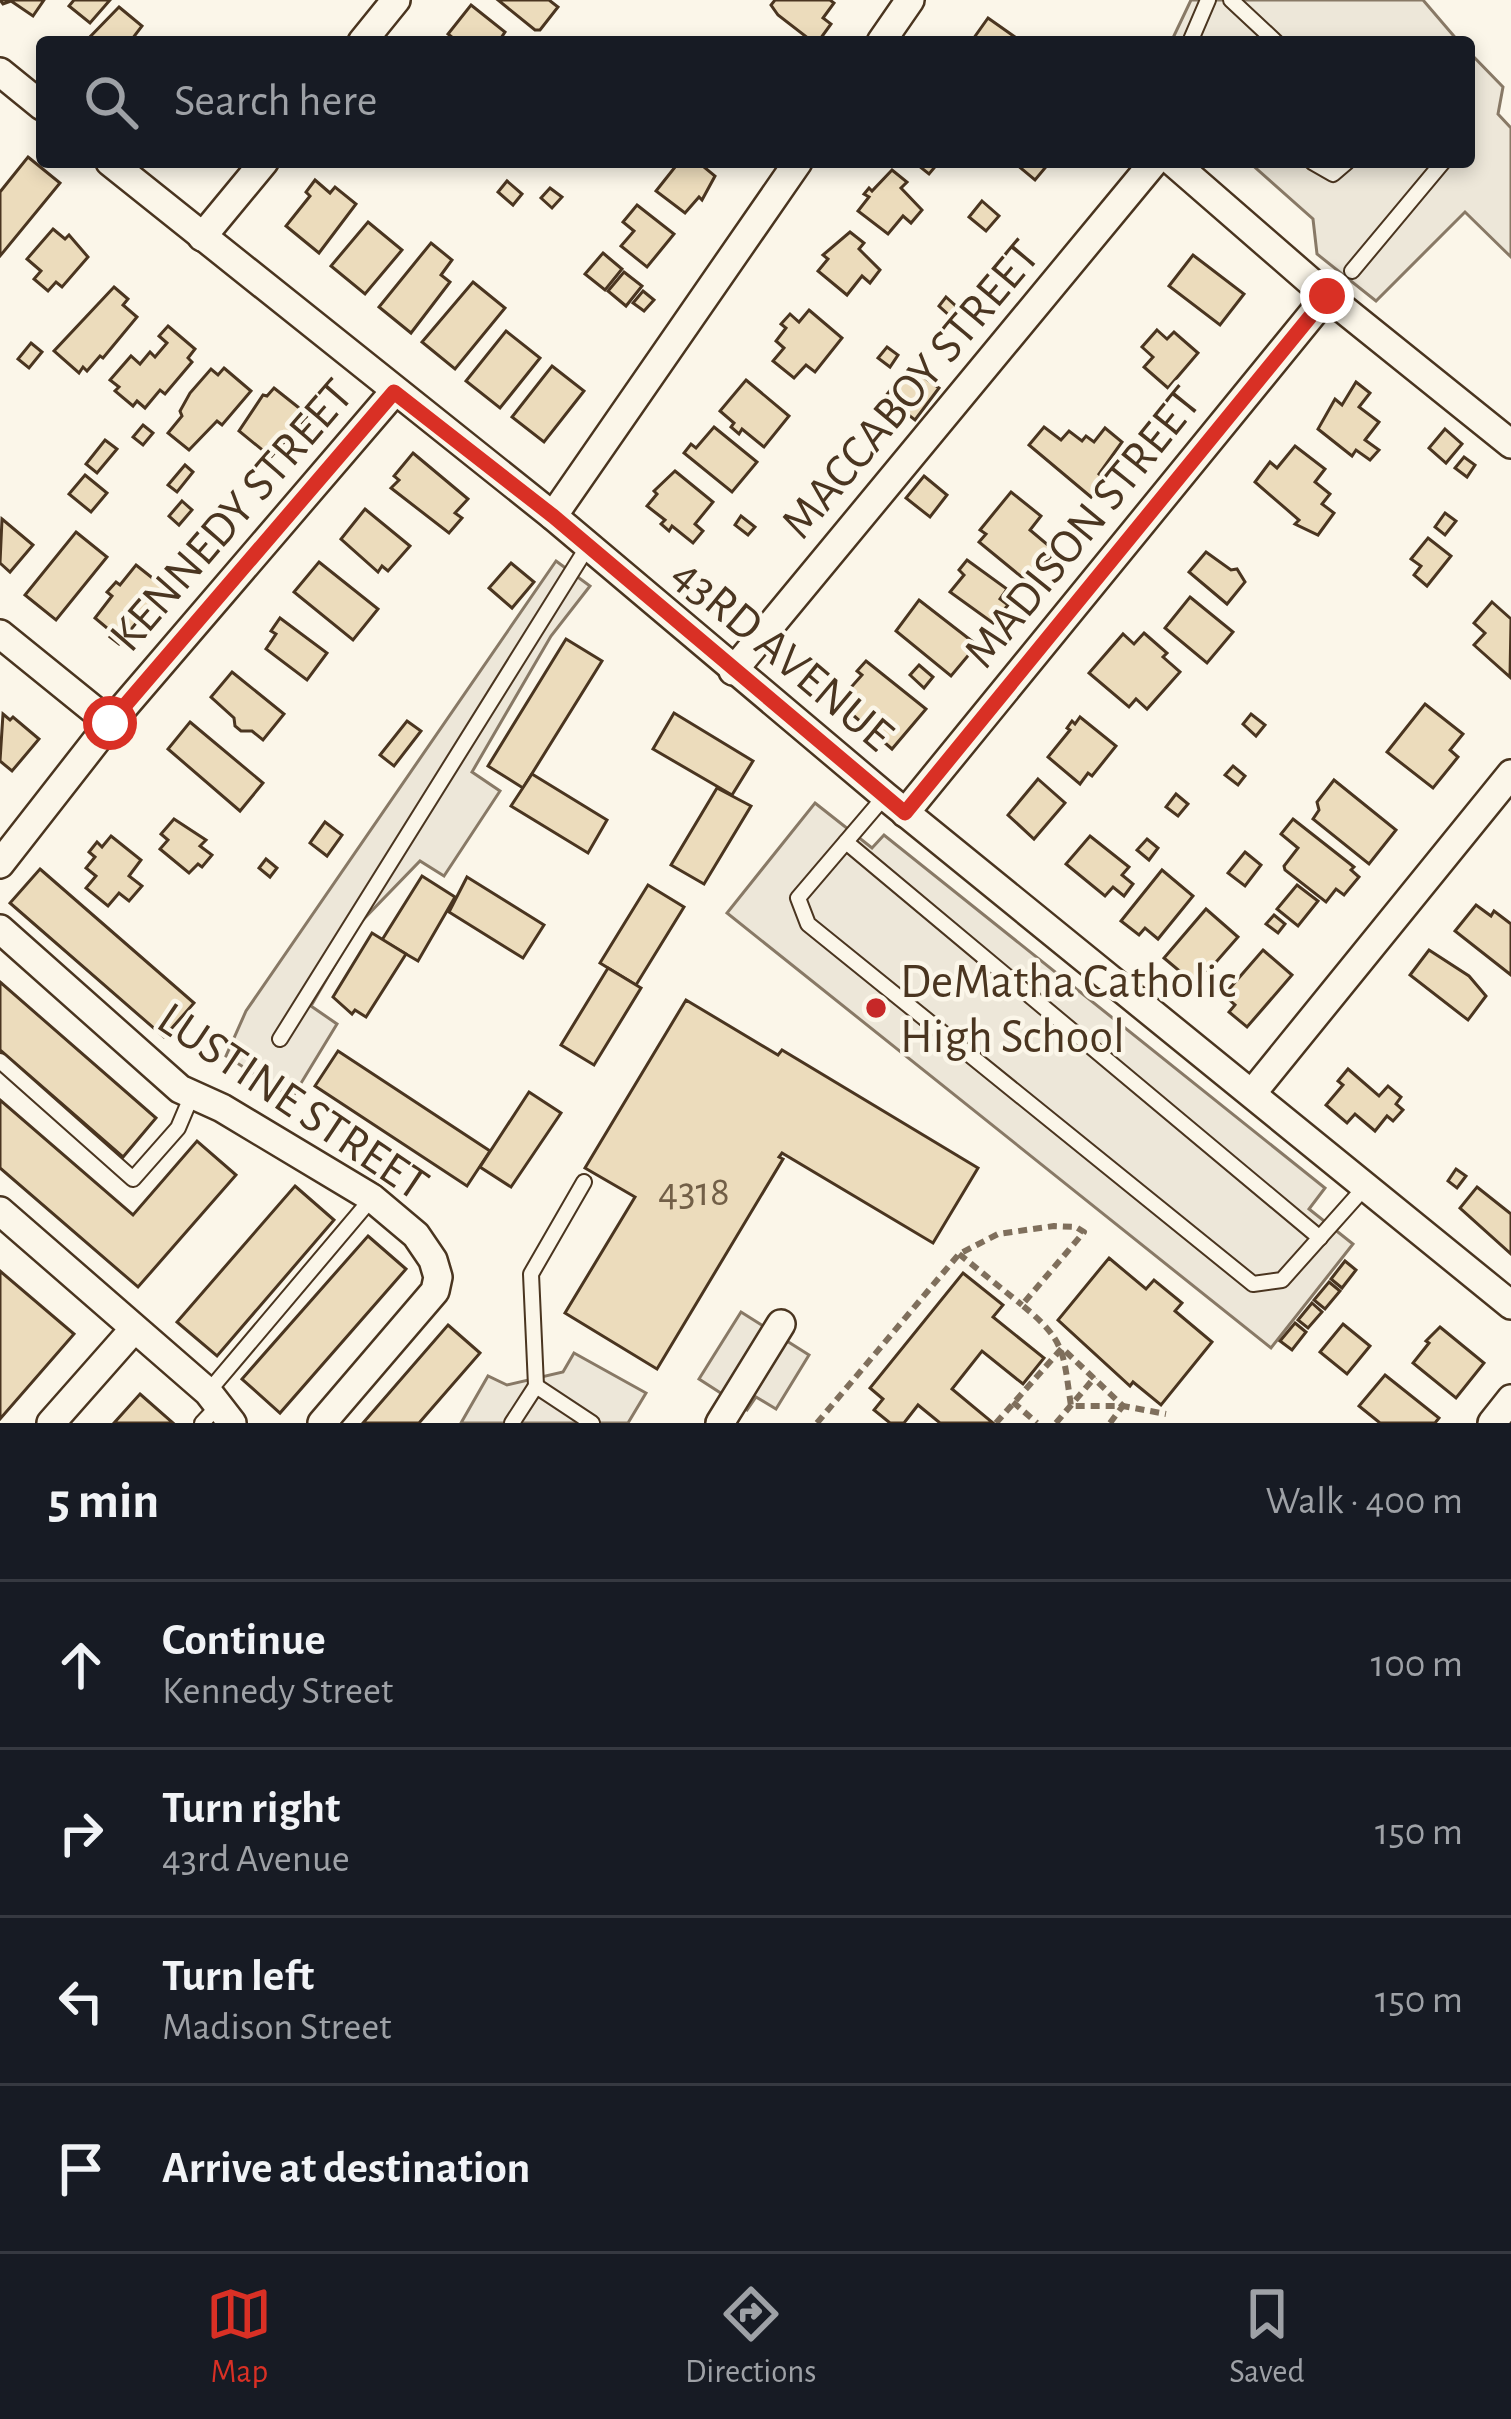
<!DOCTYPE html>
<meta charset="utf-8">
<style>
:root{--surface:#171b24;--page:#242831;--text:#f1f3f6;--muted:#9ea1a6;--line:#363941;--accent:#d93025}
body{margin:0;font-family:"Alegreya Sans",sans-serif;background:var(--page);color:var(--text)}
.stop{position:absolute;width:36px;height:36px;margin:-27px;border:9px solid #d93025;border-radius:50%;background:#fff}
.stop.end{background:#d93025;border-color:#fff;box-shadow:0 3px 12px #0008}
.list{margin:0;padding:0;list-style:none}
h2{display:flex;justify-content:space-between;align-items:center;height:156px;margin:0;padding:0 48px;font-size:51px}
h2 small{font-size:39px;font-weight:400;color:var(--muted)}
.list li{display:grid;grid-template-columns:78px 1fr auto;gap:36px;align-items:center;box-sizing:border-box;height:168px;padding:0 48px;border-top:3px solid var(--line)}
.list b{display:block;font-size:45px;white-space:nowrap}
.list p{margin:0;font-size:39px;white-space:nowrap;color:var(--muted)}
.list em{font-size:39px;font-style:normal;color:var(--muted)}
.icon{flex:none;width:66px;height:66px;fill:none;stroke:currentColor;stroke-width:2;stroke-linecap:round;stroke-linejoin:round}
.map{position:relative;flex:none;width:1511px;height:1423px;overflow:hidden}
.search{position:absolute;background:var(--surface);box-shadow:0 6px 18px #0003;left:36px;right:36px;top:36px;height:132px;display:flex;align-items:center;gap:30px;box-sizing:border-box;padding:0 42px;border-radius:12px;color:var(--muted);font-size:45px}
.sheet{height:828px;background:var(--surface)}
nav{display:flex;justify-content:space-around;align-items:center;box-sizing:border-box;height:168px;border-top:3px solid var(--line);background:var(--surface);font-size:33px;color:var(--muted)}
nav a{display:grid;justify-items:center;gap:6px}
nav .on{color:var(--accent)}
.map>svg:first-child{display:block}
</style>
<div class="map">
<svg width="1511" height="1423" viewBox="0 0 1511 1423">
<rect width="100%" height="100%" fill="#fbf6e9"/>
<g fill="#ede7d9" stroke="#887966" stroke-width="3">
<polygon points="1191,0 1423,0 1459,42 1171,42"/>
<polygon points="1469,52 1503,87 1498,114 1511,128 1511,257 1465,212 1376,301 1317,254 1313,219 1249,162 1469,162"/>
<polygon points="556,561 590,586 551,636 472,772 500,791 444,876 420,861 358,925 311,1006 337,1024 292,1098 226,1056 246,1011"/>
<polygon points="815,803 872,848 884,835 1325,1188 1309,1209 1353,1244 1271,1348 727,913"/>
<polygon points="741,1312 809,1355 776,1409 756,1397 747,1410 699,1379"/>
<polygon points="574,1353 646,1393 628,1423 461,1423 488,1376 507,1385 563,1372"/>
</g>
<g fill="#ecdcbc" stroke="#4a3520" stroke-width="3">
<polygon points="0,0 44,0 33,16 11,1 3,4"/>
<polygon points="74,0 110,0 90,23 69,6"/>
<polygon points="498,0 549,0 558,7 540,30 535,30"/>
<polygon points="775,0 830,0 834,3 823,18 831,24 818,42 809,39 778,15 771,5"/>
<polygon points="471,5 505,32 501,38 506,42 458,42 448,34"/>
<polygon points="119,7 142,26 132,39 135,42 85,42"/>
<polygon points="988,18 1022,42 971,42"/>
<polygon points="28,157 60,183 0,256 0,192"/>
<polygon points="679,162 698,162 715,176 702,200 699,197 685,213 656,191"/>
<polygon points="914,162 939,162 929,174"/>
<polygon points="1020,162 1038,162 1045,168 1035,180 1017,165"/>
<polygon points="892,170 907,182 901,188 922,210 911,223 903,216 888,234 858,211 869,197 864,194 869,188 872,191"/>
<polygon points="315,180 330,193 335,187 356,204 319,253 286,226 310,196 306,192"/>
<polygon points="507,181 522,194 513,205 498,192"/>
<polygon points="550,188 562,197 552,208 541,198"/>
<polygon points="982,201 999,216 986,231 969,217"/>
<polygon points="637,205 674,234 647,267 621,246 634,231 623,222"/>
<polygon points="368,222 402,250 365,294 331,266"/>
<polygon points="53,229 65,239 69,235 88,257 62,287 56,282 48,291 34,279 41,271 27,259"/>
<polygon points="850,232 864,243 859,249 880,270 870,283 862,276 847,295 818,271 828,259 823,255"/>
<polygon points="431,243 452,260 441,275 450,282 411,333 379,307"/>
<polygon points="603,253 622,269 605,290 585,274"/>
<polygon points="1193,255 1244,294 1220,325 1169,286"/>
<polygon points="624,272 642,286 626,306 608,291"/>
<polygon points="473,282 505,308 455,369 422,342"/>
<polygon points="114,287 128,299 123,305 137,317 103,358 100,356 87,371 83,367 79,373 54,351"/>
<polygon points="643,291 654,300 644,311 633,303"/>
<polygon points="946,297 957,307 950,316 939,306"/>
<polygon points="809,310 842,338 815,372 806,365 794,378 773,361 784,348 776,341 786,328 781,324 790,314 799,322"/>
<polygon points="168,326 195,349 188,358 192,362 165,394 160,390 145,408 137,401 133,406 115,391 119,387 110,380 131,356 140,364 150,352 155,357 167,343 159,336"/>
<polygon points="1157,330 1167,339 1174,332 1198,353 1168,388 1144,367 1153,357 1142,347"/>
<polygon points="506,331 540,358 500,408 466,381"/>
<polygon points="31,343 42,352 29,368 18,359"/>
<polygon points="887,347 898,355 890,367 878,358"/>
<polygon points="552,366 584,391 544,442 512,417"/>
<polygon points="909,366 939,388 915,420 885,397"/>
<polygon points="224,368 251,391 222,425 217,421 189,450 168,433 182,416 180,411 190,393 211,369 218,375"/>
<polygon points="746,380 789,416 764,447 742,429 739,434 731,427 734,423 720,411"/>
<polygon points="1356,382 1370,393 1359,407 1379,422 1365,440 1379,450 1370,460 1356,450 1352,456 1318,429 1335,399 1342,405"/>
<polygon points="274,388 308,415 271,457 239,431 263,395 267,396"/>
<polygon points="143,425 153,433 143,445 133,437"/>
<polygon points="714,427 757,462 732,492 684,453 691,444 696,448"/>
<polygon points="1044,427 1061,440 1069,431 1082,441 1086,436 1094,442 1105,428 1122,442 1099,474 1105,479 1091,497 1029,445"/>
<polygon points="1445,429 1462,444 1446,463 1429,448"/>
<polygon points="105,440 117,449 97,473 86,464"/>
<polygon points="1295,446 1325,469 1315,482 1330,494 1322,504 1334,513 1318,535 1295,524 1299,520 1255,482 1270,462 1277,468"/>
<polygon points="413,453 468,499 455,513 462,518 449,533 391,488 399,480 394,476"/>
<polygon points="1464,457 1475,465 1467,477 1455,468"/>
<polygon points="185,465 193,472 177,492 168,485"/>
<polygon points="675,471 713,502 695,524 703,531 693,543 672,526 669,531 661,524 665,520 647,506 657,494 654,491"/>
<polygon points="85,475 107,493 91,512 69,494"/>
<polygon points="924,476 947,495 930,517 906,498"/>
<polygon points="1011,492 1041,516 1030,530 1055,551 1029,583 979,542 986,534 980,530"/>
<polygon points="182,501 192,510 179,525 169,516"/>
<polygon points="365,509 410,546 388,571 382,566 378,572 341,539"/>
<polygon points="1445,513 1456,521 1445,535 1435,527"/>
<polygon points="741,516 755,527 748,535 735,525"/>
<polygon points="2,519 33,545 10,572 0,563"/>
<polygon points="76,532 107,557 56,620 25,595"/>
<polygon points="1428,538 1451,556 1427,586 1414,575 1421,566 1411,559"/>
<polygon points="1206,552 1231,570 1237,569 1245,582 1227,604 1189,572"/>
<polygon points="967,560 1007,589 1000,599 1008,605 993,623 950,592 964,575 959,570"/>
<polygon points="319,562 378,609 353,640 294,592"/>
<polygon points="511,563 534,582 512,608 489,588"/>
<polygon points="136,565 165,588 119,644 110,637 113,633 95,618 112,596 107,592 116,582 120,585"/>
<polygon points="1190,597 1233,632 1207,663 1165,628"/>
<polygon points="919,600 977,645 951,676 896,631"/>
<polygon points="1492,602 1511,619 1510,677 1474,645 1485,633 1474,623"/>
<polygon points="280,618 327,653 307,680 266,649 276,634 271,631"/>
<polygon points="1144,633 1167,653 1163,657 1180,672 1147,709 1136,699 1129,707 1089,673 1123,634 1134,644"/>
<polygon points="566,639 602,661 523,788 488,766"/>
<polygon points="866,661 926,709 892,749 838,702 862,675 857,671"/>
<polygon points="919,665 933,677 924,688 910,675"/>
<polygon points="232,672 284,714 263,740 252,731 241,731 235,726 234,718 211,697"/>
<polygon points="1425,704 1463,734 1450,750 1458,757 1433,788 1387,752"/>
<polygon points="674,713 753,761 732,795 653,749"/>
<polygon points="3,714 10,720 13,717 39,739 12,771 0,761"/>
<polygon points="1251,714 1265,725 1256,736 1243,724"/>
<polygon points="1080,717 1116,746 1092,776 1088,773 1080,784 1048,757 1070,730 1067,728 1072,721 1075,724"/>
<polygon points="407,721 421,731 394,766 380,755"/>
<polygon points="190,722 263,783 240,811 168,749"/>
<polygon points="1233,766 1245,776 1238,785 1225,775"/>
<polygon points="532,774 607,820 588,853 511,806"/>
<polygon points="1038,779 1065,803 1034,839 1008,815"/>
<polygon points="1334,780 1396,830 1369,864 1313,819 1319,810 1317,802"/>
<polygon points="717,788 751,806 704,884 671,865"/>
<polygon points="1176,794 1188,804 1178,816 1166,807"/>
<polygon points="174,819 206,840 200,846 212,855 202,867 198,864 189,873 160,849 168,840 161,834"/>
<polygon points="1293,819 1354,867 1351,870 1359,877 1344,895 1336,889 1326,902 1285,870 1284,866 1298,848 1281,834"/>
<polygon points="325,822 342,835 327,856 310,843"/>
<polygon points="111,836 141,860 129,876 142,886 129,901 119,893 108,906 86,888 96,876 86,868 95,857 89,852 97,842 102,847"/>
<polygon points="1090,836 1129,867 1122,875 1133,884 1124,896 1113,887 1105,896 1066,864"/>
<polygon points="1147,839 1158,848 1149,860 1137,850"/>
<polygon points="1245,852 1261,865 1245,886 1228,873"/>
<polygon points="266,859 277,868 270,877 259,868"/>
<polygon points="40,869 194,1003 164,1037 10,903"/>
<polygon points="1162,870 1193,896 1158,939 1145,928 1139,935 1121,921"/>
<polygon points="422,876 455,897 418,961 382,940"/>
<polygon points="467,877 544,925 523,958 449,912"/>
<polygon points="648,885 684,907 636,985 600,963"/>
<polygon points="1297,885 1318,901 1298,926 1277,909"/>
<polygon points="1476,905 1491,916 1494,911 1511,924 1511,975 1455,931"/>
<polygon points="1206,909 1238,937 1196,985 1164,958"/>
<polygon points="1274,915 1285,924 1278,933 1266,924"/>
<polygon points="372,933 406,954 366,1017 355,1010 352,1014 333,997"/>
<polygon points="1263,950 1292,975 1247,1027 1229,1012 1235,1005 1224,995"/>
<polygon points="1429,950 1469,976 1486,996 1468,1020 1410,975"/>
<polygon points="608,968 641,988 594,1065 561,1045"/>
<polygon points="0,982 156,1118 123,1157 0,1050"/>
<polygon points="686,1000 778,1055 782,1050 978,1168 933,1243 782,1153 779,1157 783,1159 657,1369 565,1313 635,1197 585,1168"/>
<polygon points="338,1051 490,1151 467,1186 315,1086"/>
<polygon points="1348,1069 1379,1096 1388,1086 1401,1097 1396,1104 1403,1110 1393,1121 1387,1116 1375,1131 1355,1114 1347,1123 1326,1105 1343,1085 1338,1081"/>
<polygon points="529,1092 561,1113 511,1187 480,1167"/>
<polygon points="0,1100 133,1215 197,1141 236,1175 138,1287 0,1168"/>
<polygon points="1456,1169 1466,1176 1457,1188 1448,1181"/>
<polygon points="295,1186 334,1220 217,1356 177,1322"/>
<polygon points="1477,1187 1511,1214 1511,1254 1460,1208"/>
<polygon points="368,1236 406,1269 280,1413 242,1379"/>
<polygon points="1109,1258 1146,1289 1154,1280 1182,1303 1175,1311 1212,1342 1161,1405 1133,1382 1130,1386 1058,1320"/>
<polygon points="1345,1261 1356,1270 1342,1288 1331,1279"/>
<polygon points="0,1271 74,1334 0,1419"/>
<polygon points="963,1273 1003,1305 993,1317 1044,1358 1023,1384 982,1351 952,1389 993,1423 940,1423 918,1405 904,1423 890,1423 874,1410 883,1399 870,1388"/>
<polygon points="1329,1282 1340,1291 1325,1309 1314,1300"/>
<polygon points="1312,1303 1322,1312 1308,1328 1298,1320"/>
<polygon points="1295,1323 1306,1332 1292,1350 1280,1341"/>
<polygon points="1343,1324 1370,1346 1347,1374 1320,1352"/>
<polygon points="448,1325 480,1353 419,1423 363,1423"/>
<polygon points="1440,1327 1484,1363 1456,1398 1413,1363 1429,1343 1426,1341"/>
<polygon points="1385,1375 1439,1418 1435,1423 1380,1423 1359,1406"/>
<polygon points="140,1394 173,1423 114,1423"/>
</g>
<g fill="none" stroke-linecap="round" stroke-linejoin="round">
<defs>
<g id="service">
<polyline points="1231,0 1276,42"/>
<polyline points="1190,42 1208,0"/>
<polyline points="1312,162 1333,174 1347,162"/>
<polyline points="1352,271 1443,162"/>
<polyline points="885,796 798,898 808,924 1253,1284 1282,1280 1365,1187"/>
<polyline points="846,842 1320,1238"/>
<polyline points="280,1039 588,546"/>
<polyline points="0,1061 133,1179 178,1128 192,1095"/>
<polyline points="536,1386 531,1274 584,1182"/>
<polyline points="208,1392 372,1198"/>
<polyline points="202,1423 219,1405"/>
<polyline points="512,1423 536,1386 592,1423"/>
</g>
<g id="minor">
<polyline points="362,42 396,0"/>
<polyline points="881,42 910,0"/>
<polyline points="0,72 42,106"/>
<polyline points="110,162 553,516 885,796 1511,1305"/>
<polyline points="1173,162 1327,296 1511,444"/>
<polyline points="202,237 264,162"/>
<polyline points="553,516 798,162"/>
<polyline points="0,634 110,723"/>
<polyline points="733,671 1154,162"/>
<polyline points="905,813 1327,296"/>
<polyline points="0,864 110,723 394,392"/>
<polyline points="0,929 180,1089 222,1108 372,1198 416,1235 433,1260 438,1277 435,1291 322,1423"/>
<polyline points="1253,1092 1511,774"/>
<polyline points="0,1211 208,1392 232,1423"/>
<polyline points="51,1423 134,1329"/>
<polyline points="720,1423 781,1324"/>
<polyline points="1492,1423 1511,1399"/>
</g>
</defs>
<use href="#service" stroke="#4a3520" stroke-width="18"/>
<use href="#minor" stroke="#4a3520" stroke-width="32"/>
<g stroke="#7f6f5c" stroke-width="6" stroke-dasharray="9 6" stroke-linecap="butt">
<polyline points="959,1254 1022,1305"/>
<polyline points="1013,1402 1037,1423"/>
<path d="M817 1423 959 1254 998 1234 1054 1226 1076 1227 1084 1232 1022 1305C1066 1341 1063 1352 1071 1406H1123L1166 1414"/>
<polyline points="996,1423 1062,1348 1123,1406"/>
<polyline points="1056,1423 1095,1377"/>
<polyline points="1110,1423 1122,1407"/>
</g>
<use href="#service" stroke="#fbf6e9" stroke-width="14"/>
<use href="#minor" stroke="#fbf6e9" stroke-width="27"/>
</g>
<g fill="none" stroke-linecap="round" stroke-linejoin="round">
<polyline stroke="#d93025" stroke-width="15" points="110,723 394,392 553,516 905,813 1327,296"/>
</g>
<circle fill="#c62828" stroke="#fbf6e9" stroke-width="4.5" cx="876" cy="1008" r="12"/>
<g text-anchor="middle" stroke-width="9" stroke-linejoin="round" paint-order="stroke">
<g font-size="42" fill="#725f47">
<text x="694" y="1205">4318</text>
</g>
<g font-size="48" fill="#4a3520" stroke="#fbf6e9">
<text transform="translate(909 388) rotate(-50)" y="17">MACCABOY STREET</text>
<text transform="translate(230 514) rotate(-49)" y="17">KENNEDY STREET</text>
<text transform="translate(1081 526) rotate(-51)" y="17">MADISON STREET</text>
<text transform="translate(784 653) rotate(40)" y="17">43RD AVENUE</text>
<text transform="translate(294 1100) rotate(34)" y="17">LUSTINE STREET</text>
</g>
<g font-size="48" fill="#4a3520" stroke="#fbf6e9" text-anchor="start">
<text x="900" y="997">DeMatha Catholic<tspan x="900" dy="55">High School</tspan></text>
</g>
</g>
</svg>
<div class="stop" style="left:110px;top:723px"></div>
<div class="stop end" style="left:1327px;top:296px"></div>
<div class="search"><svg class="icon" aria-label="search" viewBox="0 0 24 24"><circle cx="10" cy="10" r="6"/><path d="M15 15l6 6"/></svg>Search here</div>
</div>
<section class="sheet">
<h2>5 min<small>Walk · 400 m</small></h2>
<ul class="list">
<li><svg class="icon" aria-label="ahead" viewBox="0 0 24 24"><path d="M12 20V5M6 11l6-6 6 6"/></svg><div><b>Continue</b><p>Kennedy Street</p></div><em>100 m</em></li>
<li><svg class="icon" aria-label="right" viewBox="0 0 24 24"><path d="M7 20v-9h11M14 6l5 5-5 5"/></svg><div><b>Turn right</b><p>43rd Avenue</p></div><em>150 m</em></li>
<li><svg class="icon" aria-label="left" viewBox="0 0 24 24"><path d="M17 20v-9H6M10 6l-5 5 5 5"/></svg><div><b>Turn left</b><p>Madison Street</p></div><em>150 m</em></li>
<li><svg class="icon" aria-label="arrive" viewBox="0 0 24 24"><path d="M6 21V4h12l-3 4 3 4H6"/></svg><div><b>Arrive at destination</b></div></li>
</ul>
</section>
<nav>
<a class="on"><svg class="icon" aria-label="map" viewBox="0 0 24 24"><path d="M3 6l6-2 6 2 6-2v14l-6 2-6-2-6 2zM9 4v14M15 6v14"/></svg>Map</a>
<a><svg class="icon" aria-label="directions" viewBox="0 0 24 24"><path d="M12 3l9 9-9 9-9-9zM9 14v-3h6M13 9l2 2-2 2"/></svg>Directions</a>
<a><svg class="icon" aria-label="saved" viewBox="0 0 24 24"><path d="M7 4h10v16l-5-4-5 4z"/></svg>Saved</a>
</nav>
